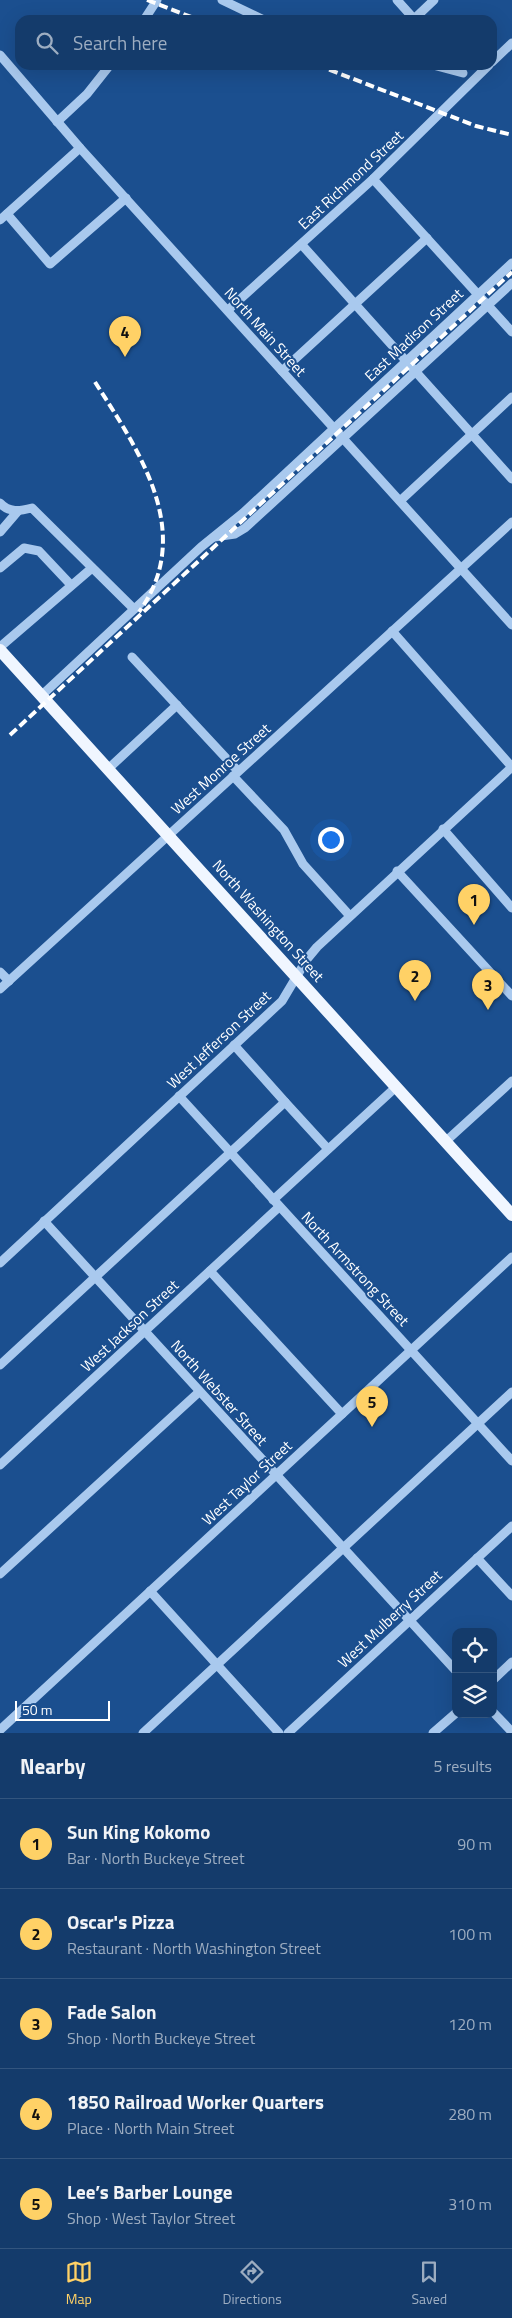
<!DOCTYPE html>
<meta charset="utf-8">
<style>
:root{--surface:#143b6b;--page:#214673;--text:#f1f3f6;--muted:#9dadc1;--line:#33557e;--accent:#ffd166}
body{margin:0;font-family:"Titillium Web",sans-serif;background:var(--page);color:var(--text)}
.controls{position:absolute;right:15px;bottom:15px;display:grid;overflow:hidden;border-radius:10px;box-shadow:0 5px 20px #0002}
.controls button{width:45px;height:45px;display:grid;place-items:center;padding:0;border:0;border-bottom:1px solid var(--line);background:var(--surface);color:var(--text);font:25px sans-serif}
.scale{position:absolute;left:15px;bottom:12px;width:95px;box-sizing:border-box;padding-left:5px;border:2px solid #fff;border-top:0;font-size:14px;line-height:18px;white-space:nowrap;color:#fff;-webkit-text-stroke:4px #1b4f8f;paint-order:stroke}
.you{position:absolute;left:330px;top:839px;width:18px;height:18px;margin:-12px;border:4px solid #fff;border-radius:50%;background:#1a73e8;box-shadow:0 0 0 8px #1a73e833}
.badge{display:grid;place-items:center;width:32px;height:32px;border-radius:50%;background:var(--accent);color:#111;font-size:16px;font-weight:700}
.pin{position:absolute;translate:-50% -41px;filter:drop-shadow(0 1px 2px #0008)}
.pin::after{content:'';position:absolute;top:26px;width:18px;height:15px;background:inherit;clip-path:polygon(0 0,100% 0,50% 100%)}
.list{margin:0;padding:0;list-style:none}
h2{display:flex;justify-content:space-between;align-items:center;height:65px;margin:0;padding:0 20px;font-size:21px}
h2 small{font-size:16px;font-weight:400;color:var(--muted)}
.list li{display:grid;grid-template-columns:32px 1fr auto;gap:15px;align-items:center;box-sizing:border-box;height:90px;padding:0 20px;border-top:1px solid var(--line)}
.list b{display:block;font-size:19px;white-space:nowrap}
.list p{margin:0;font-size:16px;white-space:nowrap;color:var(--muted)}
.list em{font-size:16px;font-style:normal;color:var(--muted)}
.icon{flex:none;width:28px;height:28px;fill:none;stroke:currentColor;stroke-width:2;stroke-linecap:round;stroke-linejoin:round}
.map{position:relative;flex:none;width:512px;height:1733px;overflow:hidden}
.search{position:absolute;background:var(--surface);box-shadow:0 5px 20px #0002;left:15px;right:15px;top:15px;height:55px;display:flex;align-items:center;gap:12px;box-sizing:border-box;padding:0 18px;border-radius:15px;color:var(--muted);font-size:19px}
.sheet{height:515px;background:var(--surface)}
nav{display:flex;justify-content:space-around;align-items:center;box-sizing:border-box;height:70px;border-top:1px solid var(--line);background:var(--surface);font-size:14px;color:var(--muted)}
nav a{display:grid;justify-items:center;gap:2px}
nav .on{color:var(--accent)}
.map>svg:first-child{display:block}
</style>
<div class="map">
<svg width="512" height="1733" viewBox="0 0 512 1733">
<rect width="100%" height="100%" fill="#1b4f8f"/>
<g fill="none" stroke-linecap="round" stroke-linejoin="round">
<g stroke="#a9c9ee" stroke-width="9">
<polyline points="222,0 264,20"/>
<polyline points="397,0 415,20"/>
<polyline points="414,19 434,0"/>
<polyline points="144,20 157,0"/>
<polyline points="0,55 80,148 512,625"/>
<polyline points="492,62 512,43"/>
<polyline points="433,65 463,73"/>
<polyline points="57,122 87,94 110,65"/>
<polyline points="373,179 512,332"/>
<polyline points="7,214 50,264 126,198"/>
<polyline points="0,220 80,148"/>
<polyline points="302,245 512,479"/>
<polyline points="228,310 373,179 489,65"/>
<polyline points="282,371 427,238"/>
<polyline points="400,501 512,397"/>
<path d="M0 503C9 513 20 511 32 508L134 609"/>
<polyline points="0,532 18,511"/>
<polyline points="214,537 235,534 245,528 512,283"/>
<polyline points="0,568 24,548 39,551 71,585"/>
<polyline points="0,647 92,568"/>
<polyline points="132,657 238,771"/>
<polyline points="42,695 201,547 243,513 512,263"/>
<polyline points="108,769 177,705"/>
<polyline points="233,776 284,830 303,864 350,916"/>
<polyline points="443,829 512,908"/>
<polyline points="397,871 512,996"/>
<polyline points="0,972 9,981"/>
<polyline points="0,989 512,522"/>
<polyline points="234,1045 285,1102"/>
<polyline points="179,1096 512,1461"/>
<polyline points="445,1142 512,1081"/>
<polyline points="273,1200 396,1087"/>
<polyline points="44,1221 456,1671"/>
<polyline points="0,1263 282,1001 307,959 317,947 512,767 392,631"/>
<polyline points="210,1271 342,1414"/>
<polyline points="0,1365 285,1102 328,1149"/>
<polyline points="0,1465 279,1207"/>
<polyline points="477,1558 512,1596"/>
<polyline points="0,1574 199,1392"/>
<polyline points="150,1591 279,1733"/>
<polyline points="493,1680 512,1662"/>
<polyline points="493,1712 512,1732"/>
<polyline points="0,1730 512,1257"/>
<polyline points="143,1733 512,1392"/>
<polyline points="288,1733 512,1526"/>
<polyline points="433,1733 456,1713"/>
</g>
<polyline stroke="#f0f6ff" stroke-width="12" points="0,650 512,1215"/>
<g stroke="#fff" stroke-width="4" stroke-dasharray="9 4" stroke-linecap="butt">
<polyline points="147,0 199,20"/>
<polyline points="317,65 476,126 512,135"/>
<path d="M95 382C139 451 196 533 139 612"/>
<polyline points="10,735 512,272"/>
</g>
</g>
<g text-anchor="middle" stroke-width="4" stroke-linejoin="round" paint-order="stroke">
<g font-size="15" fill="#fff" stroke="#1b4f8f">
<text transform="translate(351 180) rotate(-43)" y="5">East Richmond Street</text>
<text transform="translate(265 332) rotate(48)" y="5">North Main Street</text>
<text transform="translate(414 335) rotate(-43)" y="5">East Madison Street</text>
<text transform="translate(221 769) rotate(-42)" y="5">West Monroe Street</text>
<text transform="translate(268 921) rotate(48)" y="5">North Washington Street</text>
<text transform="translate(219 1040) rotate(-43)" y="5">West Jefferson Street</text>
<text transform="translate(355 1269) rotate(47)" y="5">North Armstrong Street</text>
<text transform="translate(130 1326) rotate(-43)" y="5">West Jackson Street</text>
<text transform="translate(219 1393) rotate(48)" y="5">North Webster Street</text>
<text transform="translate(247 1483) rotate(-43)" y="5">West Taylor Street</text>
<text transform="translate(390 1619) rotate(-43)" y="5">West Mulberry Street</text>
</g>
</g>
</svg>
<div class="controls">
<button><svg class="icon" aria-label="locate" viewBox="0 0 24 24"><circle cx="12" cy="12" r="6"/><path d="M12 2v4M12 18v4M2 12h4M18 12h4"/></svg></button>
<button><svg class="icon" aria-label="layers" viewBox="0 0 24 24"><path d="M12 4l9 5-9 5-9-5zM3 14l9 5 9-5"/></svg></button>
</div>
<div class="scale">50 m</div>
<div class="you"></div>
<div class="pin badge" style="left:474px;top:925px">1</div>
<div class="pin badge" style="left:415px;top:1001px">2</div>
<div class="pin badge" style="left:488px;top:1010px">3</div>
<div class="pin badge" style="left:125px;top:357px">4</div>
<div class="pin badge" style="left:372px;top:1427px">5</div>
<div class="search"><svg class="icon" aria-label="search" viewBox="0 0 24 24"><circle cx="10" cy="10" r="6"/><path d="M15 15l6 6"/></svg>Search here</div>
</div>
<section class="sheet">
<h2>Nearby<small>5 results</small></h2>
<ul class="list">
<li><span class="badge">1</span><div><b>Sun King Kokomo</b><p>Bar · North Buckeye Street</p></div><em>90 m</em></li>
<li><span class="badge">2</span><div><b>Oscar's Pizza</b><p>Restaurant · North Washington Street</p></div><em>100 m</em></li>
<li><span class="badge">3</span><div><b>Fade Salon</b><p>Shop · North Buckeye Street</p></div><em>120 m</em></li>
<li><span class="badge">4</span><div><b>1850 Railroad Worker Quarters</b><p>Place · North Main Street</p></div><em>280 m</em></li>
<li><span class="badge">5</span><div><b>Lee’s Barber Lounge</b><p>Shop · West Taylor Street</p></div><em>310 m</em></li>
</ul>
</section>
<nav>
<a class="on"><svg class="icon" aria-label="map" viewBox="0 0 24 24"><path d="M3 6l6-2 6 2 6-2v14l-6 2-6-2-6 2zM9 4v14M15 6v14"/></svg>Map</a>
<a><svg class="icon" aria-label="directions" viewBox="0 0 24 24"><path d="M12 3l9 9-9 9-9-9zM9 14v-3h6M13 9l2 2-2 2"/></svg>Directions</a>
<a><svg class="icon" aria-label="saved" viewBox="0 0 24 24"><path d="M7 4h10v16l-5-4-5 4z"/></svg>Saved</a>
</nav>
